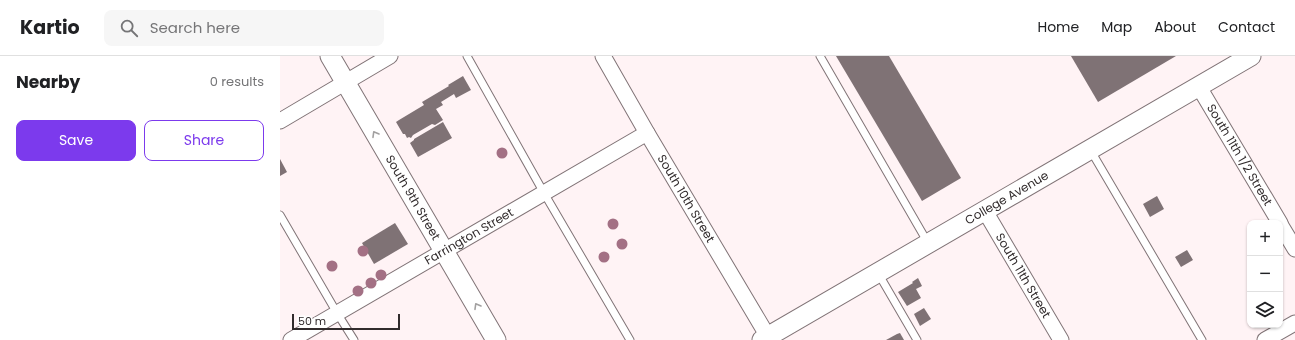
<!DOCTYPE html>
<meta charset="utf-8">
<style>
:root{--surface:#fff;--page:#f6f6f6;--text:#202124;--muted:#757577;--line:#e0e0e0;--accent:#7c3aed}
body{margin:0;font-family:Poppins,sans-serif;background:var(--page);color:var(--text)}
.controls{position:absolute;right:12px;bottom:12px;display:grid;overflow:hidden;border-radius:8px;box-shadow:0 1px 3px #0004}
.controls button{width:36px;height:36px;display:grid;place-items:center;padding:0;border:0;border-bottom:1px solid var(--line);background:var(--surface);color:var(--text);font:20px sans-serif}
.scale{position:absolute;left:12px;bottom:10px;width:108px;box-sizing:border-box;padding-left:4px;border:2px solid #312b2c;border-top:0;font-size:11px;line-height:14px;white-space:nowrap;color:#312b2c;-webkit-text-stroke:3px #fff;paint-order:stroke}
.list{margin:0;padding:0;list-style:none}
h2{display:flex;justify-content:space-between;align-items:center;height:52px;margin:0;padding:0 16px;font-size:17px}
h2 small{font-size:13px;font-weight:400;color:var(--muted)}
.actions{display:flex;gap:8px;padding:12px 16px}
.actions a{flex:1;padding:9px 0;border:1px solid var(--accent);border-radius:8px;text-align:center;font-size:14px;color:var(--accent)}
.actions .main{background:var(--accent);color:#fff}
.icon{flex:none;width:22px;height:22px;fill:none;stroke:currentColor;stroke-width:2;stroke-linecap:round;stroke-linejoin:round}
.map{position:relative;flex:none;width:1015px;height:284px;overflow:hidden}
header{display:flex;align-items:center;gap:24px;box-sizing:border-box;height:56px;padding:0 20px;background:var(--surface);border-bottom:1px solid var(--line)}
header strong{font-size:19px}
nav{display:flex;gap:22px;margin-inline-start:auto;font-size:14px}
.search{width:280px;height:36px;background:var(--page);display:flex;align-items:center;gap:10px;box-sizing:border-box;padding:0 14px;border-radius:8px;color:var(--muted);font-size:15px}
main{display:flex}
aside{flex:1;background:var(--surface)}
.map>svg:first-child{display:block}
</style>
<header>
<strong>Kartio</strong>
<div class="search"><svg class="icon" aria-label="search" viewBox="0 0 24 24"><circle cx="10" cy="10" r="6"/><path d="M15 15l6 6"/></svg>Search here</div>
<nav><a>Home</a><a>Map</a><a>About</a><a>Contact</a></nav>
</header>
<main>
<aside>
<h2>Nearby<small>0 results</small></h2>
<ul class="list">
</ul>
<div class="actions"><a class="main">Save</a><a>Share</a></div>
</aside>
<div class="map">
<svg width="1015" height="284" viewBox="0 0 1015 284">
<rect width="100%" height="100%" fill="#fff3f5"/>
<g fill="#7f7275">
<polygon points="556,0 609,0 681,122 642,145"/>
<polygon points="791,0 896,0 818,46"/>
<polygon points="183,20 191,34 176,42 174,38 161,46 163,49 156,53 163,64 155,69 152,68 133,79 131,82 129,81 127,82 125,78 123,78 116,66 119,64 144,49 142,46 169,30 168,29"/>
<polygon points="163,66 172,82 138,101 130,87 134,84 134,83"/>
<polygon points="0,103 7,116 0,120"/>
<polygon points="877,140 884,153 870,161 863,148"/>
<polygon points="115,167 128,188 94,208 82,187"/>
<polygon points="907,194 913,204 901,211 895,201"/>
<polygon points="638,222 642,230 636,233 641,242 627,250 618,236 633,227 632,226"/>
<polygon points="644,252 651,263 640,270 634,258"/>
<polygon points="620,277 624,284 606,284 617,278"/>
</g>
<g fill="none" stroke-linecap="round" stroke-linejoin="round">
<defs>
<g id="service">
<polyline points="187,0 264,137 350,284"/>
<polyline points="540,0 648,187"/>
<polyline points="811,95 922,284"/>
<polyline points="0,159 57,257 74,284"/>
<polyline points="598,217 637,284"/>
</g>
<g id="minor">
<path id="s1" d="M323 0 367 77 490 284"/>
<path id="s2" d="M919 31 1000 167"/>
<polyline points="0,65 110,0"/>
<path id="s3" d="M705 155 781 284"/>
<polyline points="1000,168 1015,193"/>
<path id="s4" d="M11 284 367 77"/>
<polyline points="985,284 1015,267"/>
</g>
<g id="tertiary">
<path id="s5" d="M50 0 216 284"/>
<path id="s6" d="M482 284 971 0"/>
</g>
</defs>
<use href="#service" stroke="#817477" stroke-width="9"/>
<use href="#minor" stroke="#817477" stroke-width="17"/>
<use href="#tertiary" stroke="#817477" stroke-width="21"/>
<use href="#service" stroke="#fff" stroke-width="7"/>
<use href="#minor" stroke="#fff" stroke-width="15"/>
<use href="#tertiary" stroke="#fff" stroke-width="19"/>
</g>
<g fill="#a37084">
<circle cx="222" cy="97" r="5.5"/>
<circle cx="333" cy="168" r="5.5"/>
<circle cx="342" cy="188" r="5.5"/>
<circle cx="83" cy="195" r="5.5"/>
<circle cx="324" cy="201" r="5.5"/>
<circle cx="52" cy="210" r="5.5"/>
<circle cx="101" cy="219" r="5.5"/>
<circle cx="91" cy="227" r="5.5"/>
<circle cx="78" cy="235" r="5.5"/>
</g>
<defs><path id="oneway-chevron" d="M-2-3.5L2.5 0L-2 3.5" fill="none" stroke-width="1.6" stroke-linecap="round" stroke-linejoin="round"/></defs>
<g stroke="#a2a0a0">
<use href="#oneway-chevron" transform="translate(95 78) rotate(-120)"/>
<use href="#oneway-chevron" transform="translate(197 250) rotate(-120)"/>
</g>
<g text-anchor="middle" stroke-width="3.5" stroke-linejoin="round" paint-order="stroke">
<g font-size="12" fill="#312b2c" stroke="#fff">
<text dy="4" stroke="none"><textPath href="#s2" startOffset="79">South 11th 1/2 Street</textPath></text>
<text dy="4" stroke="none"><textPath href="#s5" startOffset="164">South 9th Street</textPath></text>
<text dy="4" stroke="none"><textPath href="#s1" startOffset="165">South 10th Street</textPath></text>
<text dy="4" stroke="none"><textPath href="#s6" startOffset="283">College Avenue</textPath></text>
<text dy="4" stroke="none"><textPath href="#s4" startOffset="206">Farrington Street</textPath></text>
<text dy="4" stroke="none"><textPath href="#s3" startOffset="75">South 11th Street</textPath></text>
</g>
</g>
</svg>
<div class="controls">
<button>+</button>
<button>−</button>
<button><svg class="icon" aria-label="layers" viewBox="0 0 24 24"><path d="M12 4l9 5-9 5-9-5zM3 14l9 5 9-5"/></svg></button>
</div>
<div class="scale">50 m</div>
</div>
</main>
